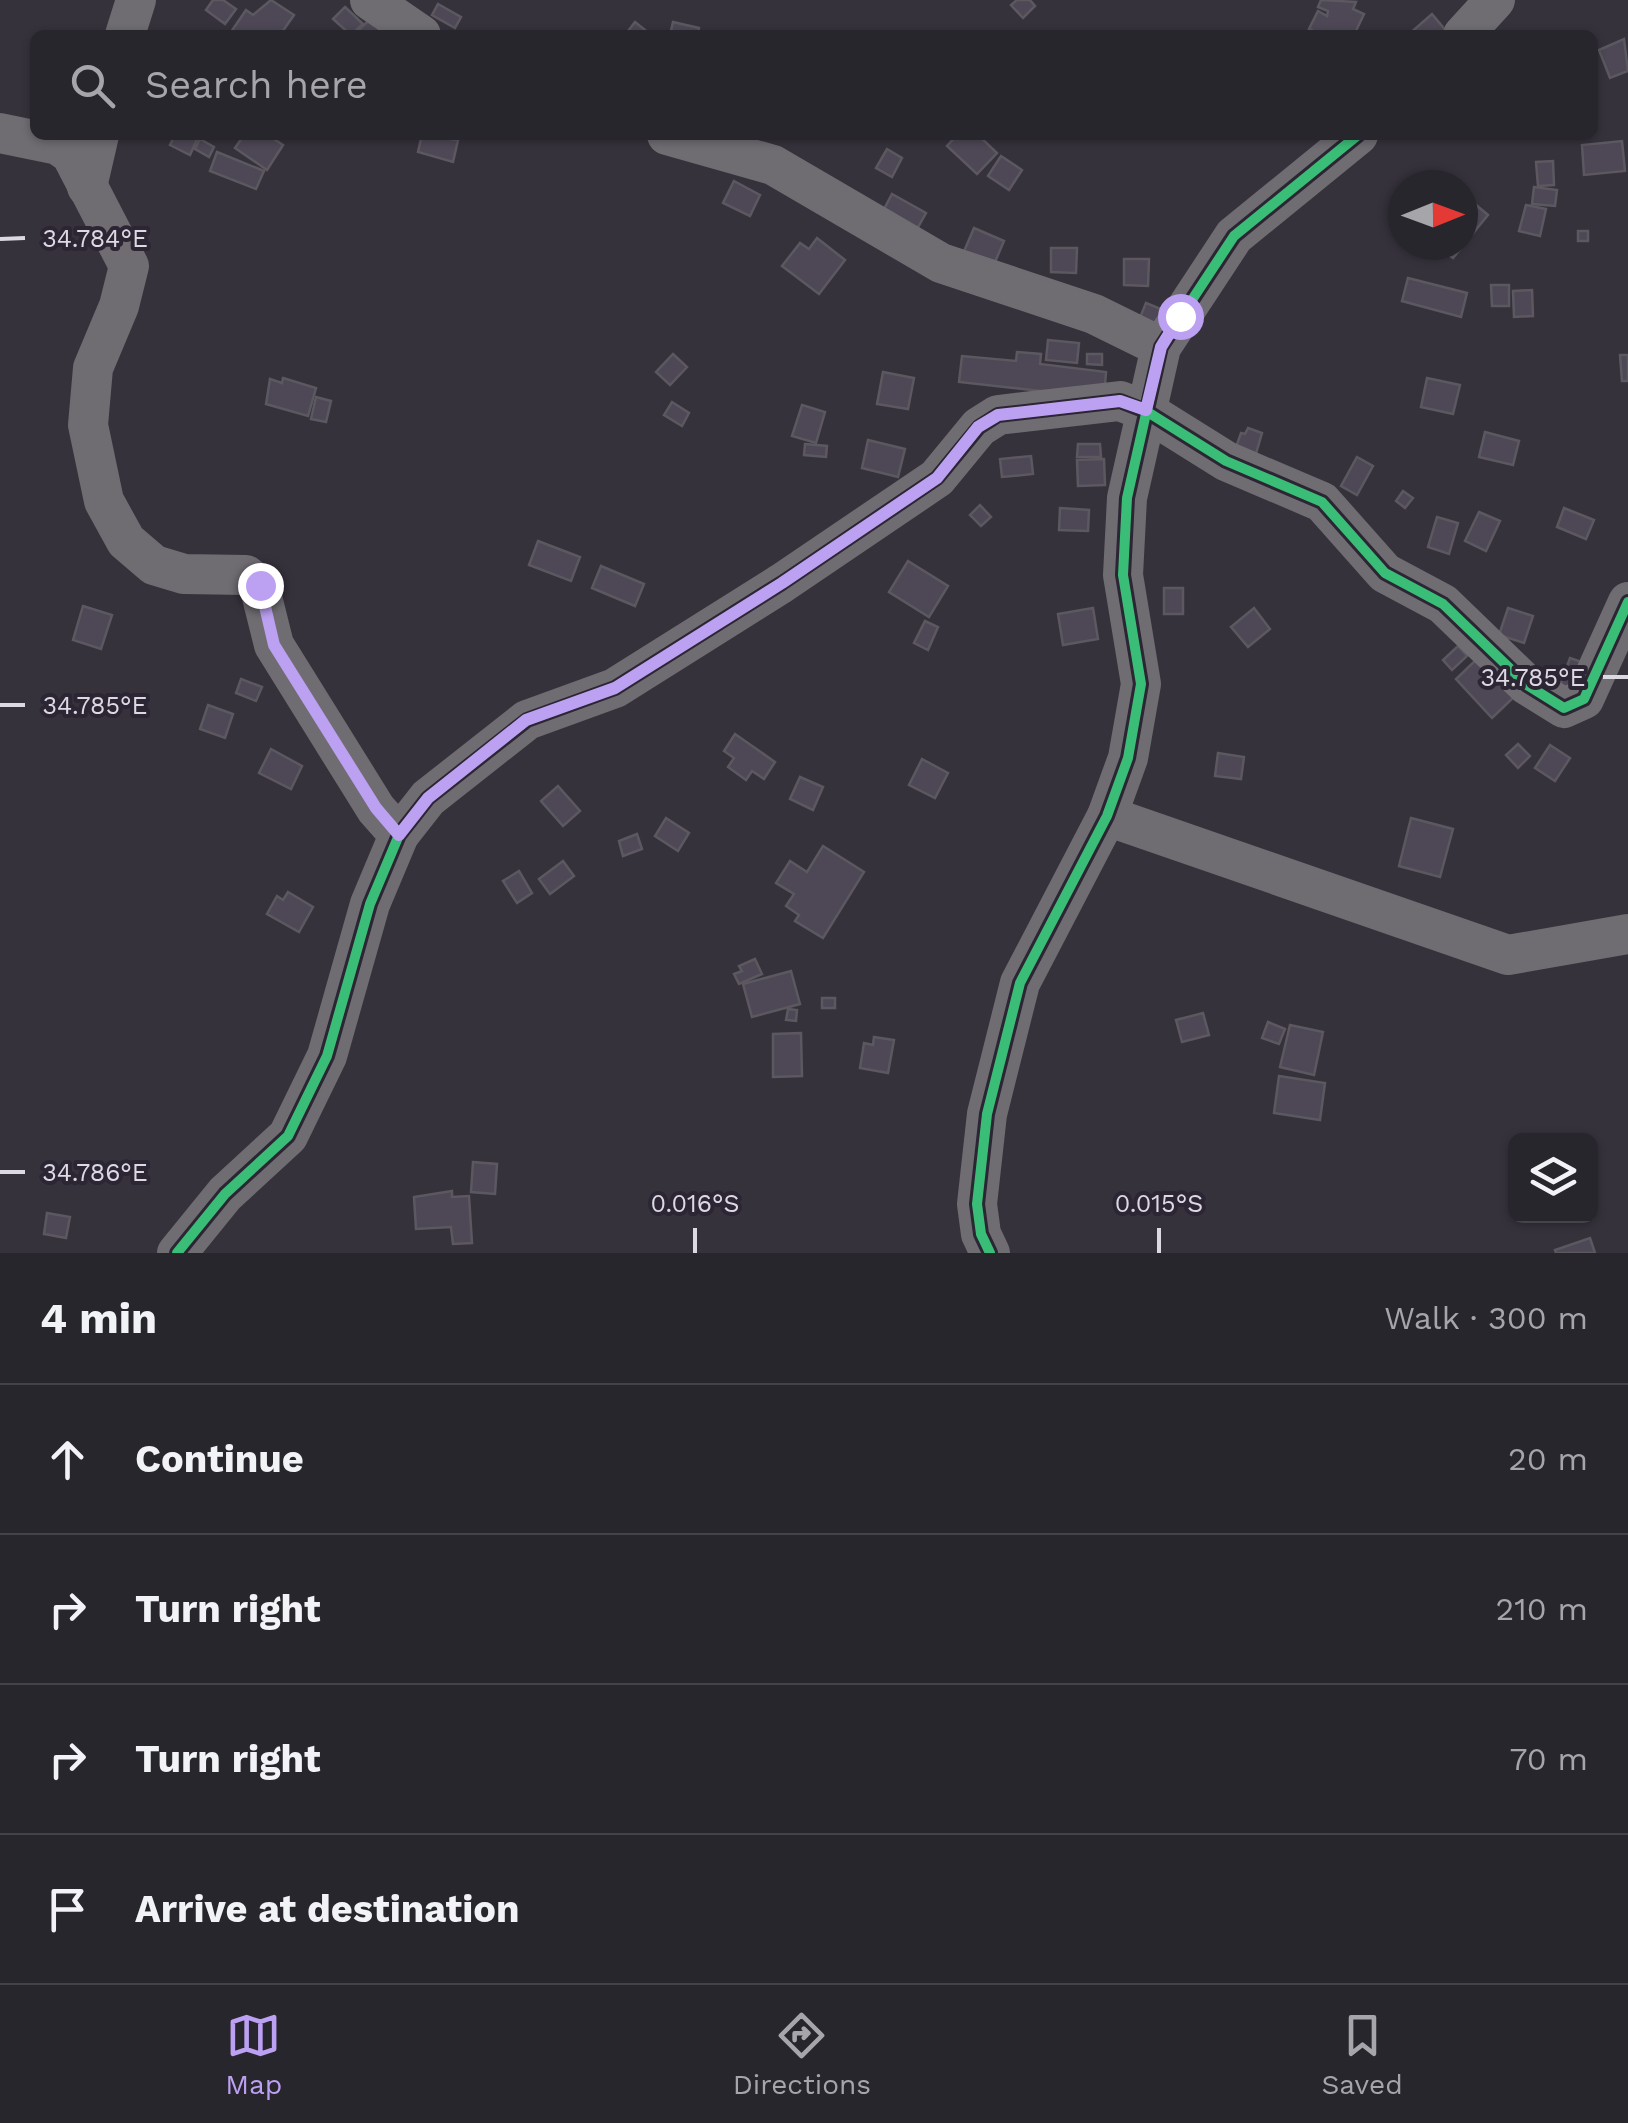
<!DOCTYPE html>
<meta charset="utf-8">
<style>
:root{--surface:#28262d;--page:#302e35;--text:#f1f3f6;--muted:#a5a5aa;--line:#444349;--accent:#bca0f2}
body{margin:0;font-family:"Work Sans",sans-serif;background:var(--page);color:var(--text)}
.controls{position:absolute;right:30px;bottom:30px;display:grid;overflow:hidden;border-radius:15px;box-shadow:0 2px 8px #0004}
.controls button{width:90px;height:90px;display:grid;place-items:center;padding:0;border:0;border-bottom:2px solid var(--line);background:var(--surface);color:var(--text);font:50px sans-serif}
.compass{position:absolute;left:1388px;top:170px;width:90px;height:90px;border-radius:50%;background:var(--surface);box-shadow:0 2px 8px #0004;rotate:89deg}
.stop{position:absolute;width:30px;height:30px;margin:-22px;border:8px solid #bca0f2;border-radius:50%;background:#fff}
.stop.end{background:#bca0f2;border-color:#fff;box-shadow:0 2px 10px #0008}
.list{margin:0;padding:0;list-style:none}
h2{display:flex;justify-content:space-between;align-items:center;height:130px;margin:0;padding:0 40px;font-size:42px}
h2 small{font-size:32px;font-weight:400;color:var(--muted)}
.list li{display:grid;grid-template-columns:65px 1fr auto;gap:30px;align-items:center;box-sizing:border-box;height:150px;padding:0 40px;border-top:2px solid var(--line)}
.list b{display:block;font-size:38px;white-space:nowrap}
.list em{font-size:32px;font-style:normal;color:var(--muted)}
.icon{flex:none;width:55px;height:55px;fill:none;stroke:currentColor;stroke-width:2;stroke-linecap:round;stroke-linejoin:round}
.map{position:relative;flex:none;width:1628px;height:1253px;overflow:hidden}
.search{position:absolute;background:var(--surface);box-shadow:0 2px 8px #0004;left:30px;right:30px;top:30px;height:110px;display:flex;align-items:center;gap:25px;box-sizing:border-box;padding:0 35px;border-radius:15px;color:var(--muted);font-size:38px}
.sheet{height:730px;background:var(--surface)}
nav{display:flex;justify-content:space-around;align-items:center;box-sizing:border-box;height:140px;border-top:2px solid var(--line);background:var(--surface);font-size:28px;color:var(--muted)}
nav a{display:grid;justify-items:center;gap:5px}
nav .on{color:var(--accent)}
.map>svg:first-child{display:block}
</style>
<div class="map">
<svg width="1628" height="1253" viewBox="0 0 1628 1253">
<rect width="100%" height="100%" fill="#36323c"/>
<g fill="#4e4756" stroke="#5b5860" stroke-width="2.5">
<polygon points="213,0 223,0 236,9 225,24 206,10"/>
<polygon points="271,0 294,15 280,35 231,32 246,10 253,15"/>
<polygon points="1017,0 1030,0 1035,6 1023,18 1011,5"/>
<polygon points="1321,0 1356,2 1353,9 1364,14 1354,35 1322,35 1309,29 1318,11 1327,16 1328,11 1318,7"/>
<polygon points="438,4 461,17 455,28 432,15"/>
<polygon points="345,7 363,24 351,35 333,19"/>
<polygon points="1432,14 1447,32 1444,35 1408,35"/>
<polygon points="372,17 390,35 363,35 358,31"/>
<polygon points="635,22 649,33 647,35 625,35"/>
<polygon points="673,22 699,28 697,35 670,35"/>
<polygon points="1624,39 1628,71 1610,78 1599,50"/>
<polygon points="175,135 199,135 190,155 170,145"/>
<polygon points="244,135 268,135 283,145 267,170 235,148"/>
<polygon points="422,135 458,140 453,162 418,152"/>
<polygon points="957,135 965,139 978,135 997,153 977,174 947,146"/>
<polygon points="200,139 214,147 209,157 195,149"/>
<polygon points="1622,141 1625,171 1584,175 1582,145"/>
<polygon points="887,149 902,158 892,177 876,168"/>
<polygon points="217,152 264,171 256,189 210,171"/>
<polygon points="1001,156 1022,170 1009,190 988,176"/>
<polygon points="1553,161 1554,185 1538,186 1536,162"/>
<polygon points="734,181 760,195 750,216 723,203"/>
<polygon points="1534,187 1557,190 1555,206 1532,204"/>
<polygon points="892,194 926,213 917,229 883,211"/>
<polygon points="1463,194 1488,215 1453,258 1436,245 1463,245"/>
<polygon points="1526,205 1546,209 1540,236 1519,231"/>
<polygon points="974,228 1004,241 992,269 962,256"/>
<rect x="1578" y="231" width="10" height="10"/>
<polygon points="817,238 845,260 819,294 782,266 800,243 809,249"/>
<polygon points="1051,248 1077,248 1076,273 1051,272"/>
<polygon points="1124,259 1149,259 1148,286 1124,285"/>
<polygon points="1408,278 1467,293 1461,317 1402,301"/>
<polygon points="1491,285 1509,285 1509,306 1492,306"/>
<polygon points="1532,290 1533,316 1514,317 1513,291"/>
<polygon points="1146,303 1163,310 1156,327 1139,320"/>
<polygon points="1048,340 1079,343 1077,363 1046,360"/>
<polygon points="1017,352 1041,354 1040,364 1106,372 1104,398 959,382 962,356 1016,361"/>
<polygon points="673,354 687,367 670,385 656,372"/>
<polygon points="1087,354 1102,354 1102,365 1087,364"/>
<polygon points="1620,355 1628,355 1628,381 1622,381"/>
<polygon points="883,372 914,378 908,409 877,404"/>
<polygon points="283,378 316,388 308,416 266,404 270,379 282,383"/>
<polygon points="1427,378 1460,385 1453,414 1421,407"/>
<polygon points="316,397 331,401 326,422 311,419"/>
<polygon points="672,402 689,413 682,426 664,415"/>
<polygon points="802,405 825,412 816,443 792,436"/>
<polygon points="1248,428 1262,433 1255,457 1235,450 1241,433 1245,434"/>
<polygon points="1485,432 1519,441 1513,465 1479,457"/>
<polygon points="868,440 905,449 898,477 862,468"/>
<polygon points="805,444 827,446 826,457 804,455"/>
<polygon points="1078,444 1100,444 1101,457 1077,457"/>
<polygon points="1031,456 1033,474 1002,477 1000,459"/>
<polygon points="1357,457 1373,466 1357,495 1341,486"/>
<polygon points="1104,459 1105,485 1078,486 1077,460"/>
<polygon points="1403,491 1413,498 1405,508 1396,501"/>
<polygon points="980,505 991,517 981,526 970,515"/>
<polygon points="1060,508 1089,510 1088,531 1059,530"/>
<polygon points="1564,508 1594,520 1586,539 1557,527"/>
<polygon points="1479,512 1500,521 1486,551 1465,541"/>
<polygon points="1437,517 1458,523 1449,554 1428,547"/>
<polygon points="538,541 580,557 571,581 529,565"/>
<polygon points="908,561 948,586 929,617 889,592"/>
<polygon points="601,566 644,584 635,606 592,588"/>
<rect x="1164" y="588" width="19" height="26"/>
<polygon points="83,606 112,615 101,649 73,640"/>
<polygon points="1093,608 1098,639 1063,645 1058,614"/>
<polygon points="1254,608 1270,629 1248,647 1231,627"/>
<polygon points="1508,608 1533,616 1524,643 1499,635"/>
<polygon points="925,621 938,627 928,650 914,643"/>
<polygon points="1458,646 1467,656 1452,670 1443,660"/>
<polygon points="1478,658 1514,697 1492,718 1456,679"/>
<polygon points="1570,658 1593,666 1583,693 1560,685"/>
<polygon points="241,679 262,687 256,701 236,693"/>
<polygon points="208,705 233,714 225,738 200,729"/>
<polygon points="735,734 775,762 764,779 752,771 746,780 728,767 734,758 724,751"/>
<polygon points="1518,744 1530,756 1518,768 1506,755"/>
<polygon points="1550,745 1570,758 1555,781 1535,768"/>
<polygon points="271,749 302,766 291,789 259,773"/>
<polygon points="1218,753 1244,757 1241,779 1215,776"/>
<polygon points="922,759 948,773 935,798 909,785"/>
<polygon points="800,777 823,787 813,810 790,799"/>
<polygon points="558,786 580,811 563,826 541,801"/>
<polygon points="666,818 689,833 678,851 655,836"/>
<polygon points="1411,818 1453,829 1440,877 1399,866"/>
<polygon points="637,834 642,849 623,856 619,841"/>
<polygon points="823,846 864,872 823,938 795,921 799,915 786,906 794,894 776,883 790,861 807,872"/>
<polygon points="563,861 574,876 550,894 539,879"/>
<polygon points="519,871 532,893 517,903 503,881"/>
<polygon points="288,892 313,907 299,932 267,914 277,896 283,900"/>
<polygon points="755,959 762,974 739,984 734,974 742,971 739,966"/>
<polygon points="791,971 800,1004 752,1017 743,984"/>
<rect x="822" y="998" width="13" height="10"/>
<polygon points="788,1009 797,1010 796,1021 786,1020"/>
<polygon points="1203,1013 1209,1035 1182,1042 1176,1020"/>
<polygon points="1268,1022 1285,1029 1279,1044 1262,1038"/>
<polygon points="1290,1025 1323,1032 1314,1075 1280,1067"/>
<polygon points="801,1033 802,1076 773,1077 773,1034"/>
<polygon points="874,1037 894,1040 888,1073 860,1068 864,1043 873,1045"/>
<polygon points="1279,1076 1325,1083 1320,1120 1274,1113"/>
<polygon points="473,1162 497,1164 495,1194 471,1192"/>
<polygon points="452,1191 452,1197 469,1196 472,1243 453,1244 451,1227 416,1229 414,1197"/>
<polygon points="47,1213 70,1217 66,1238 44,1234"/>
<polygon points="1590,1238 1595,1253 1556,1253 1555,1250"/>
</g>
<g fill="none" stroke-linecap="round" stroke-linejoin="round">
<g stroke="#6f6d72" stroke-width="40">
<polyline points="370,0 421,35"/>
<polyline points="125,35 136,0"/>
<polyline points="1463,35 1495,0"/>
<polyline points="0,133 58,145 71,154 129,266 119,306 93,368 88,425 104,501 126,541 154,565 184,574 246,575 259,585 274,645 376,809 399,835"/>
<polyline points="667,135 773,165 941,263 1094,314 1161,347"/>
<polyline points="87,187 99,135"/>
<polyline points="1107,816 1508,955 1628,934"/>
<polyline points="177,1253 225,1194 288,1136 327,1056 370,904 399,835 428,798 527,720 615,688 782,583 937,478 979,427 998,415 1120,401 1146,411 1226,461 1322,502 1385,573 1443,604 1527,685 1564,708 1584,699 1628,602"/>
<polyline points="990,1253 981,1234 977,1204 987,1114 1020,983 1107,816 1128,758 1141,684 1123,575 1127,498 1161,347 1234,236 1358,135"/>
</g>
<defs>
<g id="cycleway">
<polyline points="177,1253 225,1194 288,1136 327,1056 370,904 399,835 428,798 527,720 615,688 782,583 937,478 979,427 998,415 1120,401 1146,411 1226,461 1322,502 1385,573 1443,604 1527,685 1564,708 1584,699 1628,602"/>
<polyline points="990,1253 981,1234 977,1204 987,1114 1020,983 1107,816 1128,758 1141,684 1123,575 1127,498 1161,347 1234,236 1358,135"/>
</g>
</defs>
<use href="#cycleway" stroke="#2b2534" stroke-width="16"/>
<use href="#cycleway" stroke="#3abd76" stroke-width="10"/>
</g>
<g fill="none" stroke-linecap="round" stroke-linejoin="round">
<polyline stroke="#bca0f2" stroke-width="12" points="260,585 274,645 376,808 399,835 428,798 526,720 615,688 782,583 937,478 978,427 998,415 1120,401 1146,410 1161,347 1180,316"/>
</g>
<path fill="none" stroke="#dcd9e3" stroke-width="4" d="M0 239 25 238M1603 677H1628M0 705H25M0 1172H25M695 1228V1253M1159 1228V1253"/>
<g font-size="25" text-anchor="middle" fill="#dcd9e3" stroke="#2b2534" stroke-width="8" stroke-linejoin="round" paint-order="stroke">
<text x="95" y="247">34.784°E</text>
<text x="1533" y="686">34.785°E</text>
<text x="95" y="714">34.785°E</text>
<text x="95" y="1181">34.786°E</text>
<text x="695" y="1212">0.016°S</text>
<text x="1159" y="1212">0.015°S</text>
</g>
</svg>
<div class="controls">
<button><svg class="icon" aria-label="layers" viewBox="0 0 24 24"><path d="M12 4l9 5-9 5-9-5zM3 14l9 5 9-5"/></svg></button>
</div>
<svg class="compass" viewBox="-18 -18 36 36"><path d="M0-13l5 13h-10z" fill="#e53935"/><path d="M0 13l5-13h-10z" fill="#a5a5aa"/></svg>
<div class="stop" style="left:1180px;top:316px"></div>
<div class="stop end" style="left:260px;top:585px"></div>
<div class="search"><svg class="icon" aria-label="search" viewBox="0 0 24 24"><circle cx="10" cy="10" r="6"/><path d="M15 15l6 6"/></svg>Search here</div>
</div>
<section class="sheet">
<h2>4 min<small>Walk · 300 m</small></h2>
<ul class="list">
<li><svg class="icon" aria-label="ahead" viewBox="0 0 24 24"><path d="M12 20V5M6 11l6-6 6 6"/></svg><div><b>Continue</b></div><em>20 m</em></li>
<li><svg class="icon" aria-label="right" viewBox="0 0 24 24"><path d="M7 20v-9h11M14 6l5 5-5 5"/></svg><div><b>Turn right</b></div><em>210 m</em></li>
<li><svg class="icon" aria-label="right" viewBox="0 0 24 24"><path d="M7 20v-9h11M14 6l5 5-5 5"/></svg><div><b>Turn right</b></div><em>70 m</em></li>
<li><svg class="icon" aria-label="arrive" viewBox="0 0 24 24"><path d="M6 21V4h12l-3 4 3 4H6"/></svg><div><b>Arrive at destination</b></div></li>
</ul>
</section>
<nav>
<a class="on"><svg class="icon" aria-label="map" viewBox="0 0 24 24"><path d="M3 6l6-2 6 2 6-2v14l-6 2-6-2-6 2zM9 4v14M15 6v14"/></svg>Map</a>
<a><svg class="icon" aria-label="directions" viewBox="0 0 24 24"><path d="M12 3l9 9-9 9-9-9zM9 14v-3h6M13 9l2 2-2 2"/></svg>Directions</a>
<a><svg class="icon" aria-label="saved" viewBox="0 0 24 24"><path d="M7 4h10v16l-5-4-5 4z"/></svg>Saved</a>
</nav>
